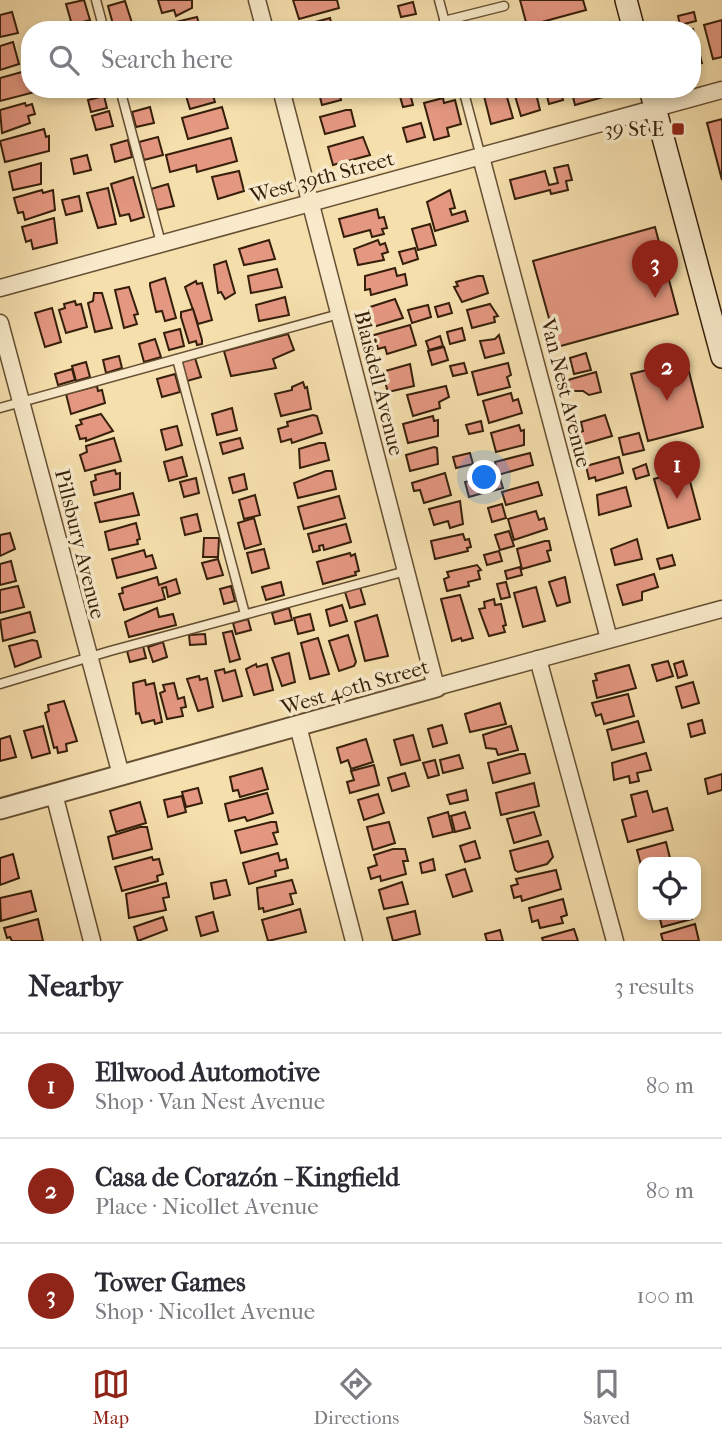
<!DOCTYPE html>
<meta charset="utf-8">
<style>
:root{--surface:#fff;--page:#f2f2f3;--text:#2b2b33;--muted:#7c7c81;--line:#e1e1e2;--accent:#8f2418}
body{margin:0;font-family:"IM FELL French Canon",serif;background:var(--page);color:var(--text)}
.controls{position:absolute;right:21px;bottom:21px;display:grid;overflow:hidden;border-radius:14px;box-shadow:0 4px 10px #0003}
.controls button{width:63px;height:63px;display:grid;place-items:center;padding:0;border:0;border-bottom:2px solid var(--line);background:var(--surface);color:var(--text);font:35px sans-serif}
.you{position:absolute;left:485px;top:478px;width:24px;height:24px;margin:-18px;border:5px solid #fff;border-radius:50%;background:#1a73e8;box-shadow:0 0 0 10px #1a73e833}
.badge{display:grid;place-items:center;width:46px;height:46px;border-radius:50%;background:var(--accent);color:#fff;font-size:23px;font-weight:700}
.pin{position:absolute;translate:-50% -58px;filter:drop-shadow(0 2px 4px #0008)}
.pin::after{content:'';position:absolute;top:37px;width:24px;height:21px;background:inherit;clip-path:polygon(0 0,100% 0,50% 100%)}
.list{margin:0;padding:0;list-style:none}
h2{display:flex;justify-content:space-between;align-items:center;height:91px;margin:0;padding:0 28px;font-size:30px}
h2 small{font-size:23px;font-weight:400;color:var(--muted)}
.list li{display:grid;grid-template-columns:46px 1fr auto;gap:21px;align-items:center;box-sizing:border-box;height:105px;padding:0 28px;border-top:2px solid var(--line)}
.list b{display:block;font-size:26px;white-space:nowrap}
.list p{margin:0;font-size:23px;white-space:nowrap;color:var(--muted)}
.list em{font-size:23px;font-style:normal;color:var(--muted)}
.icon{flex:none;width:38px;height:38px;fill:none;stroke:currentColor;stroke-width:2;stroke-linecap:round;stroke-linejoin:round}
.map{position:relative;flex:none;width:722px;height:941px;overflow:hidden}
.search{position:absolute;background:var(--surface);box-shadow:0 4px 10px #0003;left:21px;right:21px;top:21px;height:77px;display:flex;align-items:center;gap:18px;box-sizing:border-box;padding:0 24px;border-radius:28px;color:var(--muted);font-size:26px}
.sheet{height:406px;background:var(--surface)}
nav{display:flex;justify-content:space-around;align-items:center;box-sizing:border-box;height:98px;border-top:2px solid var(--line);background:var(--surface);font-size:19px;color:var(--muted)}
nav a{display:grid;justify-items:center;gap:4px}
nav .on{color:var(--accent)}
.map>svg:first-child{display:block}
</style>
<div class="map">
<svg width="722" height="941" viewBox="0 0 722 941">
<rect width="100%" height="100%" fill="#f5dfad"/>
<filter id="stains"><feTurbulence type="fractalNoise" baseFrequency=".00286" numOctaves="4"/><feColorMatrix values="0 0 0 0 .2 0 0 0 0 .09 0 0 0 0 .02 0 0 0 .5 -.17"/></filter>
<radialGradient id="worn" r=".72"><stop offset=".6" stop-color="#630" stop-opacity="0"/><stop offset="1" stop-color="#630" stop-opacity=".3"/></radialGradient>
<g fill="#e49781" stroke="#361f0a" stroke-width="2">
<polygon points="84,0 90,20 72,25 66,4"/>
<polygon points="158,0 192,0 192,8 176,16 174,10 162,13"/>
<polygon points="293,0 337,0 339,8 299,19"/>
<polygon points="520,0 583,0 586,10 527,26"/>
<polygon points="125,1 132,23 114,28 108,6"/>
<polygon points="413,2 416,14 401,17 398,6"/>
<polygon points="12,12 18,33 0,37 0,15"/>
<polygon points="694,12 696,21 680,25 678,16"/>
<polygon points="197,17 201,30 164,30 163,25"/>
<polygon points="330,18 333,30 298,30 297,27"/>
<polygon points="722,20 722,57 713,59 704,25"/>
<polygon points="693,29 702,63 692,66 690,30"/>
<polygon points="13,42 19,64 0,70 0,46"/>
<polygon points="29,70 30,89 35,92 0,101 0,78"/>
<polygon points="184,89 211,89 215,102 190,109"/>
<polygon points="318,89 338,89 341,100 322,105"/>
<polygon points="513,89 535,89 540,110 521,116"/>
<polygon points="545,89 560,89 563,100 549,104"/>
<polygon points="571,89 608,89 610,95 575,105"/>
<polygon points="409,90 413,105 403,107 399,93"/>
<polygon points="505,90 513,118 491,124 484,96"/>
<polygon points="104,96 107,108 91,112 88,100"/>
<polygon points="443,98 444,103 455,100 461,124 447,128 449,136 434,140 424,103"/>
<polygon points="25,103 26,106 32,104 35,114 28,116 30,123 2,133 0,110"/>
<polygon points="150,107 154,123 136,127 132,112"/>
<polygon points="222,107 228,128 188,139 182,118"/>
<polygon points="346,110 351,110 355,126 325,134 320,117"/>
<polygon points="109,111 113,126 96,130 92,116"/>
<polygon points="722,119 722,180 707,123"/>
<polygon points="421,123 425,137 407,142 403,128"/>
<polygon points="44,129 46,137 49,136 49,151 5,162 0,141"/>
<polygon points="158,137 163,155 144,160 139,142"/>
<polygon points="363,137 370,155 333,165 328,147"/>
<polygon points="231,138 237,161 197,172 196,165 170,172 166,155"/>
<polygon points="128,140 132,157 115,162 111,145"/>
<polygon points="87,155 91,170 74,174 71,159"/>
<polygon points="41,163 41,184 13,190 9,172"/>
<polygon points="568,165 572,180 566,181 568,190 551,194 550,190 515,199 510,180 545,171 549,185 558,183 554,168"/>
<polygon points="239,171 244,191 218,199 212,177"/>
<polygon points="133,177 144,217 131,221 129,214 120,216 111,184"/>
<polygon points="168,184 174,206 157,210 151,189"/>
<polygon points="108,188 116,224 98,228 87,193"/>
<polygon points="42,190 43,193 53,190 55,210 25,220 23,212 18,213 14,198"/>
<polygon points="450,190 455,208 450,209 452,215 465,211 468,221 435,231 427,202"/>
<polygon points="79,196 82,211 66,215 62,200"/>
<polygon points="377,209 379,218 384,217 387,228 382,229 384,234 372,237 370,230 344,237 339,219"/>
<polygon points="54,218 57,243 33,249 31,240 26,242 22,227"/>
<polygon points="430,224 436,245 418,250 412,229"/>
<polygon points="655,227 678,314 557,347 533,261"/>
<polygon points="269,240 275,259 244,265 239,249"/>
<polygon points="378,240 380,245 385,243 388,252 382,254 384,260 358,265 354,249"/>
<polygon points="415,248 418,259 403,264 399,252"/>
<polygon points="226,261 235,293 225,299 221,292 218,293 214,265"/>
<polygon points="395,268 397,276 405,274 407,285 371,295 370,289 365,290 365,276"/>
<polygon points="277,269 282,287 251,293 248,276"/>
<polygon points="478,276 483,276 488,293 462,302 454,287 458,286 456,282"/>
<polygon points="165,278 176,318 165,321 162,311 156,312 150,286 150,283"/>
<polygon points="196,281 197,284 202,283 212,320 198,324 185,287"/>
<polygon points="129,287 138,314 134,315 137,324 124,328 115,290"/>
<polygon points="94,293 102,293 112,328 95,332 88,303 93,301"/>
<polygon points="285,297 289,315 259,321 256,305"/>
<polygon points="395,299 403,318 373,327 367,308"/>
<polygon points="75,301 76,305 81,304 87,327 66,333 59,310 65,308 64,304"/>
<polygon points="449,303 452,313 438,317 435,307"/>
<polygon points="490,304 498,316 494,317 495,322 472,328 467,310"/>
<polygon points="428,305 431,317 412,323 408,310"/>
<polygon points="52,308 61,342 45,347 35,313"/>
<polygon points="193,309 202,340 202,344 197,345 196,341 189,343 181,317 181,312"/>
<polygon points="410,325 416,345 387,354 385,347 378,349 374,335"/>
<polygon points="462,328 465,340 450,344 447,332"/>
<polygon points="180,329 184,346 169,350 164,333"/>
<polygon points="288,334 294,350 273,359 276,368 231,376 224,351"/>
<polygon points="499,335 504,353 485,358 480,341 495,339"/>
<polygon points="440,336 443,346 429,350 426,341"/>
<polygon points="155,339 161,357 144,362 139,344"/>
<polygon points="444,347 448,360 432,365 428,351"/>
<polygon points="586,353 591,370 574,374 570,358"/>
<polygon points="119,356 122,368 106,373 103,360"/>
<polygon points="195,358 201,377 187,381 182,362"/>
<polygon points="686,360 703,427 648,441 631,374"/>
<polygon points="86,362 90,377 76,381 72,366"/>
<polygon points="464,363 467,373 453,376 450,366"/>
<polygon points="508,363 511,375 507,377 510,387 478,395 472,372"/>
<polygon points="410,364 414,386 388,392 382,372"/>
<polygon points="72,369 75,380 58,385 55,374"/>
<polygon points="596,372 601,392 589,395 583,391 571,391 568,380"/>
<polygon points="175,374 180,392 162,397 157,379"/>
<polygon points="303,382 305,388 307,387 311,409 281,416 275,394 292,390 292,387"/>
<polygon points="97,386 98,391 102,390 105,403 71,414 66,394"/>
<polygon points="446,386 449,397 439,402 440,408 413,416 407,395"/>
<polygon points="511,393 513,401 518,399 522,413 489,423 483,401"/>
<polygon points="232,408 237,430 217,435 212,414"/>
<polygon points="101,414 113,431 86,441 86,438 80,439 76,426 82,424 80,420"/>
<polygon points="313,415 317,416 322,433 292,443 291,439 281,442 278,429 288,426 287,422"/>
<polygon points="605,415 612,436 581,445 577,433 583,431 581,422"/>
<polygon points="433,416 434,421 438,420 438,436 408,443 403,424"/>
<polygon points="481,421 483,431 469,434 466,425"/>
<polygon points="519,425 521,431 524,430 524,445 496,452 491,433"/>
<polygon points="177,426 182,445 166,450 161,430"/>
<polygon points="639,433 644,450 623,455 619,438"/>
<polygon points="114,438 121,461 85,471 80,455 87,452 86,446"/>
<polygon points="240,438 243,448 223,454 220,443"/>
<polygon points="319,443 325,443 329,460 300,468 299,449"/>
<polygon points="434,447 437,448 438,464 410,471 406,455"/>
<polygon points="470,453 473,464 456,468 453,457"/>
<polygon points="530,453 533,465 498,475 495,462"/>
<polygon points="182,457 187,476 169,481 164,462"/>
<polygon points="619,457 623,473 596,481 595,477 589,479 586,466"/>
<polygon points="646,464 649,475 636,479 633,469"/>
<polygon points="115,470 116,474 120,473 120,489 94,495 91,482 96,480 95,475"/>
<polygon points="687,470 700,519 668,528 654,479"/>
<polygon points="326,471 332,471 336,489 298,498 294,483"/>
<polygon points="445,473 451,495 424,503 420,490 414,491 412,483"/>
<polygon points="244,474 247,489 233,493 229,478"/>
<polygon points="499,475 503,488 485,493 481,480"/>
<polygon points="196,478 199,493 184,497 180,482"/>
<polygon points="479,479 483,493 469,497 465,482"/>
<polygon points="538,482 542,495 506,505 502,492"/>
<polygon points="626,487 631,506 599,515 597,495"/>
<polygon points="133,493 139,515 100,522 95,503"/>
<polygon points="255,495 260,515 244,519 239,500"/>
<polygon points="339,496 345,518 304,529 298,507"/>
<polygon points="460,501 463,524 450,528 448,521 434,525 429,509"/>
<polygon points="502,504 506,518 492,522 488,508"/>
<polygon points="536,511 539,520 544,518 547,529 514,540 508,519"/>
<polygon points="197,514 201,531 185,535 181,518"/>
<polygon points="254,518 261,544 245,549 238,523"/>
<polygon points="136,523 140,539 137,540 138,544 109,550 105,532"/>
<polygon points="346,524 351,542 324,550 323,545 319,546 320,550 313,552 308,534"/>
<polygon points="509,531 514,546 500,550 495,535"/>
<polygon points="10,533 15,549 0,556 0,535"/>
<polygon points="463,534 465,540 469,539 471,547 467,548 468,551 435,559 431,541"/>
<polygon points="204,538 219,538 218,557 203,557"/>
<polygon points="637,539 642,559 615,565 611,549"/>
<polygon points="545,541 549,541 551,550 547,551 550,561 522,569 517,549"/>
<polygon points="264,549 269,568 252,573 247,553"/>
<polygon points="144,550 146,557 152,555 156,568 117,578 112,559"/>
<polygon points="499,551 502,561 487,565 484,555"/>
<polygon points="350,553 351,556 355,554 359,571 355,572 356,575 323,584 317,562"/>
<polygon points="672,555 675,565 660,569 657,559"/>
<polygon points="218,559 223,575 207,579 202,563"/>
<polygon points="11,561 16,581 0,585 0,564"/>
<polygon points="477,565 481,570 478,571 480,579 468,582 469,586 447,591 444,579 449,577 447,572"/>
<polygon points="520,567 522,575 507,579 505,571"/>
<polygon points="654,574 658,587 642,592 642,600 623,605 617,585"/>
<polygon points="157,577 159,585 176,579 180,593 168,597 166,587 162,588 165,599 124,610 119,594 123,593 122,588"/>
<polygon points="565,577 570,602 557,606 549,582"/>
<polygon points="281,582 284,595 266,600 262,587"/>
<polygon points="506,582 510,597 501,599 497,584"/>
<polygon points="18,586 24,607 0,613 0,590"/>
<polygon points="231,586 235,601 224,604 220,589"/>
<polygon points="360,587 365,604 350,608 345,592"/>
<polygon points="536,587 545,621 523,627 514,593"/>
<polygon points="460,595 473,638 462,641 461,638 452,641 441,599"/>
<polygon points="494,599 495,605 501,604 506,625 503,626 505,632 489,636 479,609 485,608 484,602"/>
<polygon points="342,605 347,621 330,626 326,610"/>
<polygon points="157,608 159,617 173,614 176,625 129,637 125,622"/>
<polygon points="289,608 292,620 275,624 272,613"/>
<polygon points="30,612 35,632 3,641 0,620"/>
<polygon points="310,614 314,630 298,634 294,618"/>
<polygon points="377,615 388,656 365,661 355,622"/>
<polygon points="248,619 251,630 236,634 233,623"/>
<polygon points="232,631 240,659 230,662 223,633"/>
<polygon points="205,634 206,644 190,645 189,635"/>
<polygon points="348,635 356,662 354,666 339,671 329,641"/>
<polygon points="318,638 329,674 310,679 301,643"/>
<polygon points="32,640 37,641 41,657 15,667 9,646"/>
<polygon points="163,642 167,657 153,662 148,647"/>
<polygon points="143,646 146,658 130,662 127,651"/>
<polygon points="289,653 295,682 282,686 272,658"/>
<polygon points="668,661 673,676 657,681 652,665"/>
<polygon points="683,661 687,675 678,678 674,664"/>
<polygon points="256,664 257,667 267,664 273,690 254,695 246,669"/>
<polygon points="629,665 636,688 597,698 593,681 597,680 595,674"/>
<polygon points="224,669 225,673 235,670 242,696 223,701 215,671"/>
<polygon points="199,676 200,680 207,678 213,707 198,711 187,679"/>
<polygon points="145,680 146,685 154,683 162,722 155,724 154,720 142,723 139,713 136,714 133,683"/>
<polygon points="693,682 699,703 682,708 676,687"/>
<polygon points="174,683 178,699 184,697 186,707 181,708 183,716 167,719 160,693 165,691 163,685"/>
<polygon points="628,694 634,716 604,724 601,714 596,716 592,703"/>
<polygon points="64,701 77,741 66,744 67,751 58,753 57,747 54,748 45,713 49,711 48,705"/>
<polygon points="500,703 506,724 470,732 465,714"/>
<polygon points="702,720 705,733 691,737 688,724"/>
<polygon points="638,721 644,742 612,750 607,730"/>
<polygon points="442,725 447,743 433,747 428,729"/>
<polygon points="43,726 50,753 32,758 24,731"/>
<polygon points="511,726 518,750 498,755 496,749 486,748 483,735"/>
<polygon points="413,735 420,760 401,765 394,740"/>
<polygon points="10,736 16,757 0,761 0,739"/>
<polygon points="366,739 373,762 351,769 348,760 341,763 337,748"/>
<polygon points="646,753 651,770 637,773 639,781 630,783 629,776 614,780 612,763"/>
<polygon points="520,754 525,754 530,773 493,783 488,763"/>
<polygon points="459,755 463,768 443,773 440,760"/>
<polygon points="435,760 439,775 428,778 423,763"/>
<polygon points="374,765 379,785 350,793 347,782 354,780 351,771"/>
<polygon points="262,768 268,789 240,797 238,790 233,791 230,777"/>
<polygon points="405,773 409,786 392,791 388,778"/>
<polygon points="722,774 722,790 708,794 705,779"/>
<polygon points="534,783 539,806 501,815 496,793"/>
<polygon points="198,788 202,803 186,807 182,792"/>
<polygon points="466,790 468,800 450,804 447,795"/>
<polygon points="647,791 653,812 667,808 673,830 628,842 622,820 636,816 631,795"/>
<polygon points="267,793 273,813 247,821 245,817 229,821 225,804"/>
<polygon points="378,794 384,813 364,820 358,800"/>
<polygon points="182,796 186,812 168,817 164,800"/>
<polygon points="140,802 146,823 116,832 110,811"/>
<polygon points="448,812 453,832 433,837 428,818"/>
<polygon points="465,812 470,828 455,832 451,816"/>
<polygon points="534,812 541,835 514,843 507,819"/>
<polygon points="271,822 276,822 278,832 273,833 277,844 241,853 235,831"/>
<polygon points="389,822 395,843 373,850 367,827"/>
<polygon points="140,827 147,827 152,849 113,859 108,837"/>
<polygon points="475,841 480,858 465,862 460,846"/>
<polygon points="548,841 553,857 547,864 518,872 515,870 510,851"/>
<polygon points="666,842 670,858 641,865 637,850"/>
<polygon points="393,849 405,849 408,861 403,861 406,874 381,881 380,876 371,879 368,868 377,865 374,855"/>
<polygon points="278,853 280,861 286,859 288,868 275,871 276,876 249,884 243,863"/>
<polygon points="13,854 19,878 0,885 0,858"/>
<polygon points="152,857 153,860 159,859 163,874 157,876 158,881 122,891 115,867"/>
<polygon points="433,859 435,870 422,873 420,863"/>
<polygon points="465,869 472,891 453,897 446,875"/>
<polygon points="556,870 561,889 522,901 521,896 514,898 511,886 518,884 516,879"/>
<polygon points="226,880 230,895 214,899 211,883"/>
<polygon points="292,880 296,893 290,894 293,904 264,912 263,908 259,909 257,888"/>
<polygon points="402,882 408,904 384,909 379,890"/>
<polygon points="166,883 169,897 163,898 166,910 129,918 126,894"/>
<polygon points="31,891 36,911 1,921 0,898"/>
<polygon points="563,899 567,915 561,917 563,923 540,928 538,920 532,922 529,908"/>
<polygon points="300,909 306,932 268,941 262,920"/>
<polygon points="415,911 420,934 393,941 387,918"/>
<polygon points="213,912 218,931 201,936 196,917"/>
<polygon points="659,915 691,915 692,919 662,927"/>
<polygon points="163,917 167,930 138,941 134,927"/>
<polygon points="38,919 43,941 12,941 10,937 7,938 4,928"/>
<polygon points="695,924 699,941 663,941 661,934"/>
<polygon points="574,929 578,941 543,941 542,938"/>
<polygon points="500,930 503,941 487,941 485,934"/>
</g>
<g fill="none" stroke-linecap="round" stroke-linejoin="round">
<defs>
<g id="service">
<polyline points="96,0 104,30"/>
<polyline points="439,0 447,30"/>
<polyline points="444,21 504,6"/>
<polyline points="120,89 161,243"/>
<polyline points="463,89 481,157"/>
<polyline points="177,359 245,614"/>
<polyline points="0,408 339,314"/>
<polyline points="0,684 110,651 406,571"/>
</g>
<g id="minor">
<polyline points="257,0 265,30"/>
<polyline points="281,89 436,687 722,609"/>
<polyline points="481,157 609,639"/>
<polyline points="0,288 722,90"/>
<polyline points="0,323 121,775"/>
<polyline points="538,659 615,941"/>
<polyline points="298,726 354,941"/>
<polyline points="54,794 92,941"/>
</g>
<polyline id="tertiary" points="0,809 436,687"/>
<g id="secondary">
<polyline points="626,0 634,30"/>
<polyline points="650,89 722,357"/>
</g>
</defs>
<use href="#service" stroke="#664f33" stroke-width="11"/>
<use href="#minor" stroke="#664f33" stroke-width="19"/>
<use href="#tertiary" stroke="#664f33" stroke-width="23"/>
<use href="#secondary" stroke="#361f0a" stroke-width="24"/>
<use href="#service" stroke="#f8eaca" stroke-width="8"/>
<use href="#minor" stroke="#f8eaca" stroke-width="16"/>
<use href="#tertiary" stroke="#f8eaca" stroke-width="19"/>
<use href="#secondary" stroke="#f8eaca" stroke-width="21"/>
</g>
<rect fill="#8f2418" stroke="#f8eaca" stroke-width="2.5" x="671" y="122" width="14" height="14" rx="3.5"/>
<g text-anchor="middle" stroke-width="7" stroke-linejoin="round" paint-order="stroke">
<g font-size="21" fill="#361f0a" stroke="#f8eaca" text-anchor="end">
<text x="664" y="136">39 St E</text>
</g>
<g font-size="21" fill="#361f0a" stroke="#f8eaca">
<text transform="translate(322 177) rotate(-15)" y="7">West 39th Street</text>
<text transform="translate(379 383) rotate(76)" y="7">Blaisdell Avenue</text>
<text transform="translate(566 393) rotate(76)" y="7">Van Nest Avenue</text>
<text transform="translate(80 544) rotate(76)" y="7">Pillsbury Avenue</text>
<text transform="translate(355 687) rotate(-16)" y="7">West 40th Street</text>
</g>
</g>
<rect width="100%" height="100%" filter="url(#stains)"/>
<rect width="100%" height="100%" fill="url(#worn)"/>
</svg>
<div class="controls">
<button><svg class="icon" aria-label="locate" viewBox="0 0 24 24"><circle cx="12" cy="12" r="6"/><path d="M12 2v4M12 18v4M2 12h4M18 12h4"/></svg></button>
</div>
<div class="you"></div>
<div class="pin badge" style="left:677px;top:499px">1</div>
<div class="pin badge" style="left:667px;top:401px">2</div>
<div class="pin badge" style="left:655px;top:298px">3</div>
<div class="search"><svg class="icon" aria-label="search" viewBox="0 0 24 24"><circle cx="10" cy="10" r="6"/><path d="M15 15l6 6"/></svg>Search here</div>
</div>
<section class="sheet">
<h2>Nearby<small>3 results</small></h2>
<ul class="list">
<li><span class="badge">1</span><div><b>Ellwood Automotive</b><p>Shop · Van Nest Avenue</p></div><em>80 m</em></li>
<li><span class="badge">2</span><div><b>Casa de Corazón - Kingfield</b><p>Place · Nicollet Avenue</p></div><em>80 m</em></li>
<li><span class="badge">3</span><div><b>Tower Games</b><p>Shop · Nicollet Avenue</p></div><em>100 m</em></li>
</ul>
</section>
<nav>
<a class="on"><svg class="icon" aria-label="map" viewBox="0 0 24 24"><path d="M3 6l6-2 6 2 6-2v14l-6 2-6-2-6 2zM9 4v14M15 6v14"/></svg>Map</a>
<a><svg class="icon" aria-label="directions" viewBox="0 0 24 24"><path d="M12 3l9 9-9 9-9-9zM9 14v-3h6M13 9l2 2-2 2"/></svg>Directions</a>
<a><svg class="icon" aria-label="saved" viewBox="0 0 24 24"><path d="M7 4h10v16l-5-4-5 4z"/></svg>Saved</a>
</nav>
